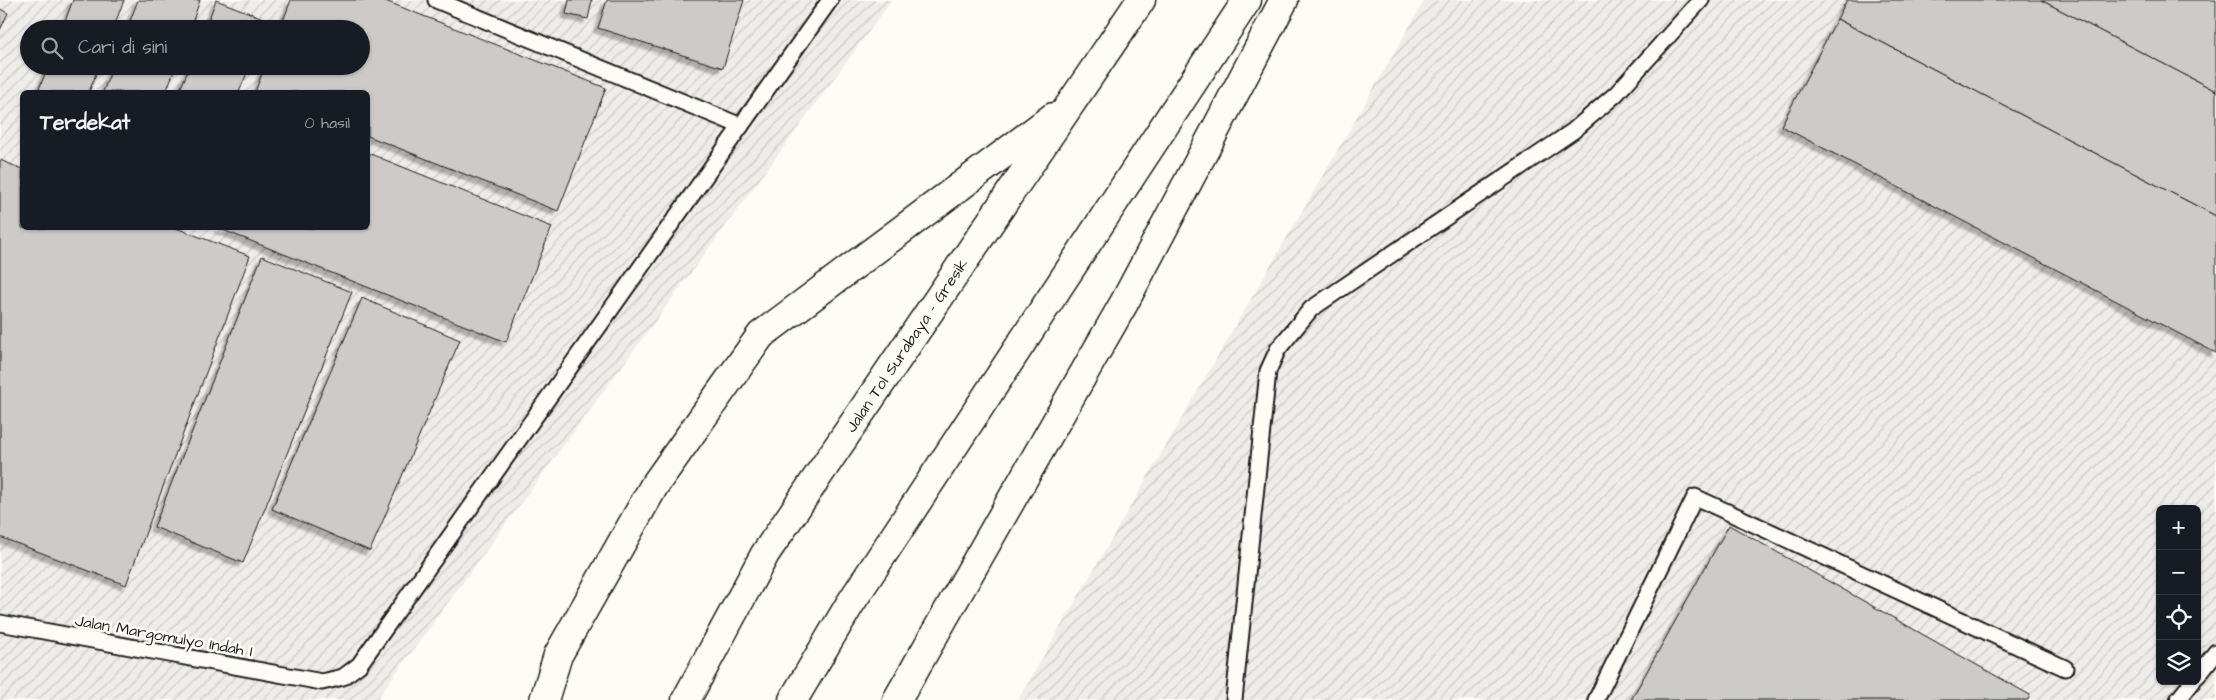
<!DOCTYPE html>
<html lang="id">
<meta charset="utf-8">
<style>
:root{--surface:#171b24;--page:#20242c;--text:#f1f3f6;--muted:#9ea1a6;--line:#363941}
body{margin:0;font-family:"Architects Daughter",sans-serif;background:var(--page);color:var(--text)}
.controls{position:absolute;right:15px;bottom:15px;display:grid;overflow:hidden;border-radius:8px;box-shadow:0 1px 4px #0004}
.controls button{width:45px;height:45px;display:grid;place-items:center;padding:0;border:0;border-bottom:1px solid var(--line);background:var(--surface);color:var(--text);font:25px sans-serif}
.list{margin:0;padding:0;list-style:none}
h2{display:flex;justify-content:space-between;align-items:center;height:65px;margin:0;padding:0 20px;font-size:21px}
h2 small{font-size:16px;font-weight:400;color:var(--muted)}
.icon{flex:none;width:28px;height:28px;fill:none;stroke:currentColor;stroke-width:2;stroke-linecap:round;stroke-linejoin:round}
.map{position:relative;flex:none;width:2216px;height:700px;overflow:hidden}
.search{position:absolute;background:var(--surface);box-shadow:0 1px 4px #0004;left:20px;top:20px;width:350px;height:55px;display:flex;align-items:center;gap:12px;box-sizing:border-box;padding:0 18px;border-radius:28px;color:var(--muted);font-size:19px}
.panel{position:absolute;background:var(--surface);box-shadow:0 1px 4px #0004;left:20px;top:90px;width:350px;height:140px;border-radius:8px}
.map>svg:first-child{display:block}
</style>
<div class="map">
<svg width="2216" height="700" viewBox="0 0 2216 700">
<defs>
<pattern id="industrial-furrows" width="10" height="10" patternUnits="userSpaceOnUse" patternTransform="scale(1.25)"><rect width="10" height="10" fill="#eeede9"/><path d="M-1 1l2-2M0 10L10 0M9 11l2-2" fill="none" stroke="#cccbc7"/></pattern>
<filter id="shadow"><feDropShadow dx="-4.5" dy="4.5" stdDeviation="1" flood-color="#0004"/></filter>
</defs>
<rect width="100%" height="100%" fill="#fdfcf7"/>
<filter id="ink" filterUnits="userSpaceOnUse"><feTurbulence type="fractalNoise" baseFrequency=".02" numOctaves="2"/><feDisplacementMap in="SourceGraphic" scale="10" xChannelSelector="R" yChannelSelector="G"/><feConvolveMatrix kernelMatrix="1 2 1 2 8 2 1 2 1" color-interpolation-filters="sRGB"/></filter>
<g filter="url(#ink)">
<g fill="url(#industrial-furrows)" fill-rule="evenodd">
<path d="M0 0H892L376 700H0ZM29 29H361V66H29ZM22 92H368V228H22Z"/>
<path d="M1425 0H2216V700H1018ZM2160 509H2197V681H2160Z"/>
</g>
<g fill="#cccbc8" stroke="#1c1c1c" filter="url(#shadow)">
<polygon points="73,0 124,0 113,29 62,29"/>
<polygon points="138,0 200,0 190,29 127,29"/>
<polygon points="216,0 268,20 265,29 205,29"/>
<polygon points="291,0 383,0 606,88 558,211 368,136 368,92 255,92 265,66 361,66 361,29 280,29"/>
<polygon points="569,0 592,0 588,19 566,14"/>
<polygon points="607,0 744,0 723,68 598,28"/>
<polygon points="1847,0 2041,0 2216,91 2216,216 1837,19"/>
<polygon points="2041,0 2216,0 2216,91"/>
<polygon points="0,9 8,13 0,30"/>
<polygon points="1837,19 2216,216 2216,353 1781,126"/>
<polygon points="48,66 99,66 89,92 38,92"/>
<polygon points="113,66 176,66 166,92 103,92"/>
<polygon points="190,66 250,66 239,92 179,92"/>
<polygon points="368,153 552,227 506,342 218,228 368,228"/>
<polygon points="0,160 22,169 22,228 176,228 250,256 126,585 0,537"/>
<polygon points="262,256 352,292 243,563 154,527"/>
<polygon points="362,298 460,340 370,551 272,509"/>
<polygon points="1729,525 2030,695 2028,700 1631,700"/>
</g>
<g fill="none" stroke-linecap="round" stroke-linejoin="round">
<defs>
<g id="service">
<polyline points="436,0 741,126"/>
<polyline points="0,623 322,682 343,677 359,665 830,0"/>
<polyline points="2197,676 2216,652"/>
<polyline points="1234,700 1268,371 1278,349 1311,309 1573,131 1616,94 1701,0"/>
<polyline points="1596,700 1695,497 2065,668"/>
<polyline points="2178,700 2193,681"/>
</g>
<g id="motorway">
<polyline points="544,700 558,655 654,486 761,335 1053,117"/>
<polyline points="686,700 765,554 1141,0"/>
<polyline points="793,700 850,604 1247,0"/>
<polyline points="897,700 1124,303 1284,0"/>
</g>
</defs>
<use href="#service" stroke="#1c1c1c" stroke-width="19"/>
<use href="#motorway" stroke="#1c1c1c" stroke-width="31"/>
<use href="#service" stroke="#fdfcf7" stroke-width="15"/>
<use href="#motorway" stroke="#fdfcf7" stroke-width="28"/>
</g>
</g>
<g text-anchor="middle" stroke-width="5" stroke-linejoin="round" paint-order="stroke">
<g font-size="16" fill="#1c1c1c" stroke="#fdfcf7">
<text transform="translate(906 345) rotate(-56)" y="6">Jalan Tol Surabaya - Gresik</text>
<text transform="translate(164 635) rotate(10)" y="6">Jalan Margomulyo Indah I</text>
</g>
</g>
</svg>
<div class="controls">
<button>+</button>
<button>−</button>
<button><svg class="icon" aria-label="locate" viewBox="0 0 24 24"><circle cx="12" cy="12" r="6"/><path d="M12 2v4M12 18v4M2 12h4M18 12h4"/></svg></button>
<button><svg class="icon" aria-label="layers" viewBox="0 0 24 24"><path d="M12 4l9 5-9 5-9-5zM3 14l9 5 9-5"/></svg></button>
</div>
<div class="search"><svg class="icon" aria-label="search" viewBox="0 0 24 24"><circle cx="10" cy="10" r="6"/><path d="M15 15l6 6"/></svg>Cari di sini</div>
<section class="panel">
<h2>Terdekat<small>0 hasil</small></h2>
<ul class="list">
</ul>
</section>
</div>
